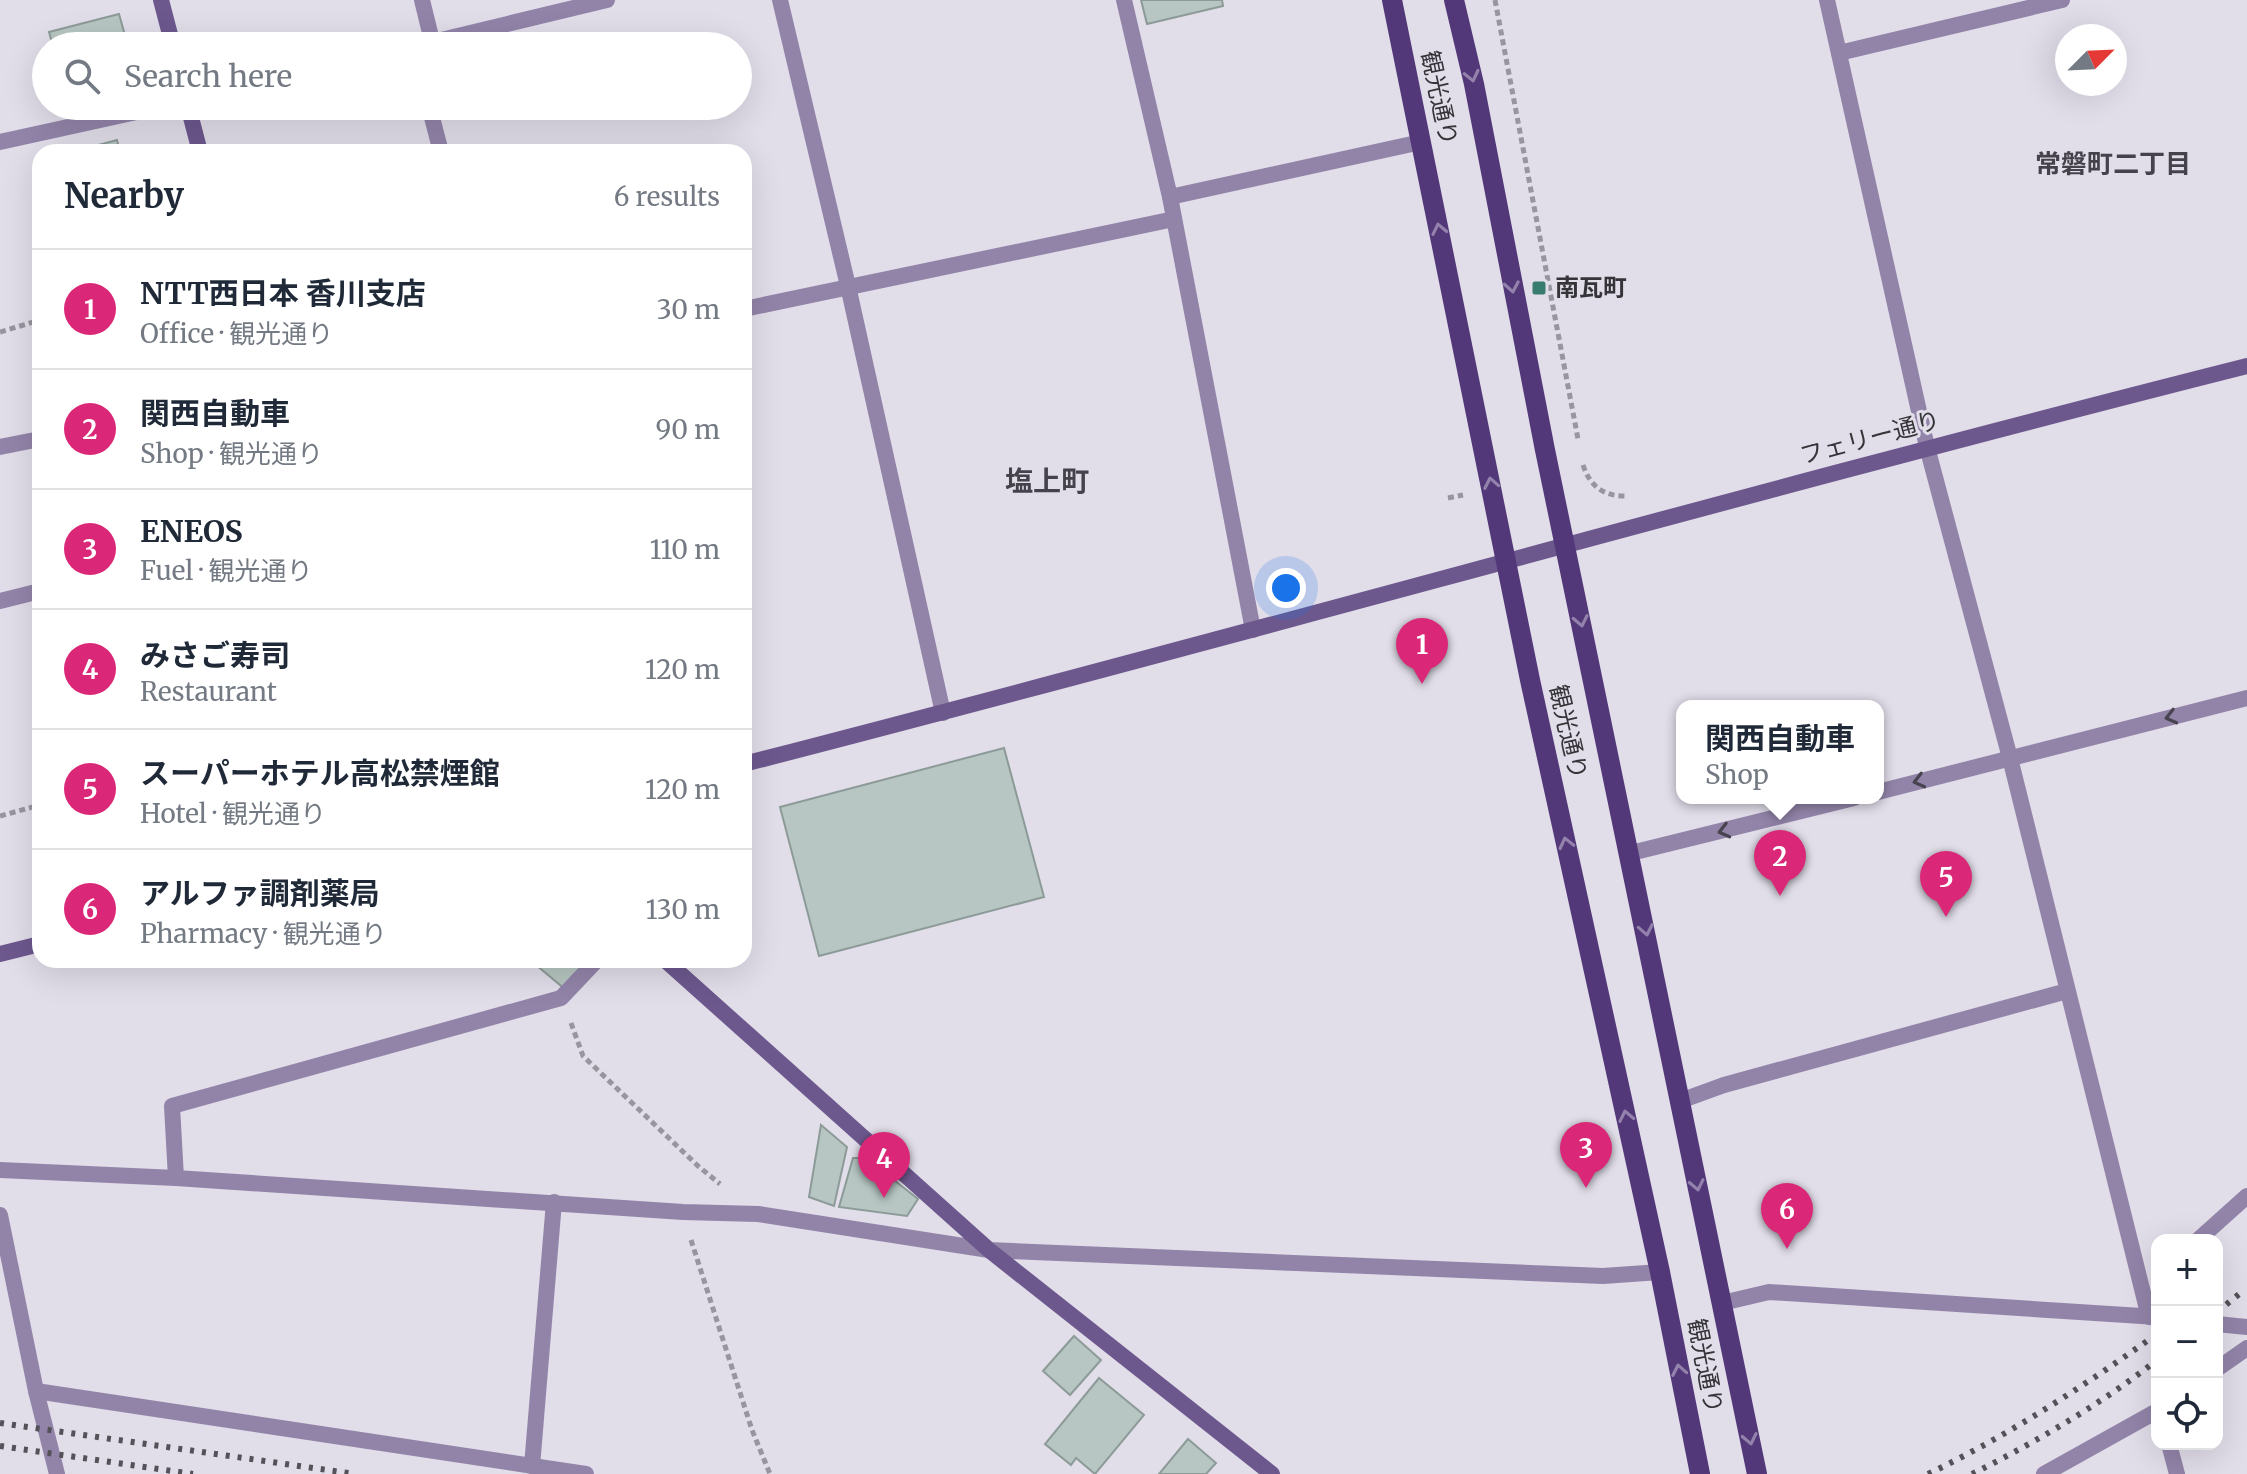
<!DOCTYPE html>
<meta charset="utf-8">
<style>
:root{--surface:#fff;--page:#f6f6f7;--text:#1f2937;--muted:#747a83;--line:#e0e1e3;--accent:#db2777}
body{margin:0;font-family:Merriweather,"Noto Sans JP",serif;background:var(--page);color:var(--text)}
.controls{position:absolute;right:24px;bottom:24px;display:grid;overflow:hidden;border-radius:16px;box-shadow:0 8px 32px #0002}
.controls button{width:72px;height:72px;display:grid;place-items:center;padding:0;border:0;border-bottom:2px solid var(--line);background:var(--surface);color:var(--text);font:40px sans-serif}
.compass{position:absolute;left:2055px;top:24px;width:72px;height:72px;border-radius:50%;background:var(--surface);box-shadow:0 8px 32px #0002;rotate:66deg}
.you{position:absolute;left:1286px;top:588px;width:28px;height:28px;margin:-20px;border:6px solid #fff;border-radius:50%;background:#1a73e8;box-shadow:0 0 0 12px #1a73e833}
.badge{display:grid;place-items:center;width:52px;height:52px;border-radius:50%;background:var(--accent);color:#fff;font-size:26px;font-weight:700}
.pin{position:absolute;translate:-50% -66px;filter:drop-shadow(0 2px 4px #0008)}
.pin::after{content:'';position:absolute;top:42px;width:28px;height:24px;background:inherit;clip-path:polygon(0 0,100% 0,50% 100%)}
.popup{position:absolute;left:1676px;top:700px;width:208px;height:104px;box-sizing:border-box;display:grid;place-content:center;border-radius:16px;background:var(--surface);filter:drop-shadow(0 2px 6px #0005);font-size:26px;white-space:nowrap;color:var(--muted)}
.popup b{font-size:30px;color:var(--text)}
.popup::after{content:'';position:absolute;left:50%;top:100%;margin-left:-16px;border:16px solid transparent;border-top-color:var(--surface)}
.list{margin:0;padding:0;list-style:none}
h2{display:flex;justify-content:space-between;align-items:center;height:104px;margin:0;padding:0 32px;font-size:34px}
h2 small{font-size:26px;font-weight:400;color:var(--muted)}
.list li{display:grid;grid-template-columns:52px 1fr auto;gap:24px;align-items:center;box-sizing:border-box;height:120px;padding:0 32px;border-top:2px solid var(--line)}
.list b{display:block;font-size:30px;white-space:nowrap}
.list p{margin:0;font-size:26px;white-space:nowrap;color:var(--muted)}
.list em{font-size:26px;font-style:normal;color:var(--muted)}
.icon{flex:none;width:44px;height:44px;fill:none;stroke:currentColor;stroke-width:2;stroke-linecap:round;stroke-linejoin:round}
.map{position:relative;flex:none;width:2247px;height:1474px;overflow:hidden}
.search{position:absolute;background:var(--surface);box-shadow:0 8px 32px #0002;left:32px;top:32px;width:720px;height:88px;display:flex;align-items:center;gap:20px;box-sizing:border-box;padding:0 28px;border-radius:44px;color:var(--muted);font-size:30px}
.panel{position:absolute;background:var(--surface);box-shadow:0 8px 32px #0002;left:32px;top:144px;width:720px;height:824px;border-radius:24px}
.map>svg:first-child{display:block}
</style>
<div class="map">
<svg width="2247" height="1474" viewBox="0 0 2247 1474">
<rect width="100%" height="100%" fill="#e1dde9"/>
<g fill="#b7c6c2" stroke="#8d9b98" stroke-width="2">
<polygon points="1141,0 1222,0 1223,6 1147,24"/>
<polygon points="119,14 128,46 53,46 49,32"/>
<polygon points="117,140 120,152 72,152"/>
<polygon points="1004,748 1044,897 819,956 780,807"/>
<polygon points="538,960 591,960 566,990 535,964"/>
<polygon points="821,1125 847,1147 834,1206 809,1197"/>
<polygon points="853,1158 866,1158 918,1199 907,1216 839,1207"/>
<polygon points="1074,1336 1101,1360 1070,1395 1043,1371"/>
<polygon points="1099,1378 1144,1415 1095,1474 1076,1458 1071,1465 1045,1444"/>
<polygon points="1188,1439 1216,1463 1206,1474 1159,1474"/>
</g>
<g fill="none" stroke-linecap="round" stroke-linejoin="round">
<g stroke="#97959d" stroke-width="5" stroke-dasharray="6 4" stroke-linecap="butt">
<polyline points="1495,0 1578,439"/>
<polyline points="0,332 40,320"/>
<path d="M1583 465C1590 486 1603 496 1625 496"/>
<polyline points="1448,498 1463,495"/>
<polyline points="0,816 40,805"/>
<polyline points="571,1023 583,1056 698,1166 720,1184"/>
<polyline points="691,1240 752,1430 770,1474"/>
</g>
<g stroke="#9284a9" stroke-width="16">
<polyline points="422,0 432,41"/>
<polyline points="780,0 848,286 943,713"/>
<polyline points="1124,0 1170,197 1253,630"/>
<polyline points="1827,0 1927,447 2010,758 2149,1317"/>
<polyline points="416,46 607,0"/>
<polyline points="1839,53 2062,0"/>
<polyline points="429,106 441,152"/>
<polyline points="0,142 164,106"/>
<polyline points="1170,197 1421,142"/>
<polyline points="744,309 1174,219"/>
<polyline points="0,447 40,439"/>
<polyline points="0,601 40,591"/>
<polyline points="1878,792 2247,698"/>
<polyline points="1631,853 1854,798"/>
<polyline points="1680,1101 1724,1085 2067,991"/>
<polyline points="0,1170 176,1178 683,1212 758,1214 989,1250 1603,1276 1660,1272"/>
<polyline points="176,1178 172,1106 561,998 597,960"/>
<polyline points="0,1215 36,1391 57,1474"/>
<polyline points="2198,1240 2247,1196"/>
<polyline points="1722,1303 1769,1292 2157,1317"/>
<polyline points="2217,1324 2247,1327"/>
<polyline points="2217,1369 2247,1348"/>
<polyline points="36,1391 586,1474"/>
<polyline points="2169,1444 2177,1474"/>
<polyline points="532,1466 554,1202"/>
<polyline points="2044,1474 2157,1411"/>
</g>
<g stroke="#6d588e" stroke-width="16">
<polyline points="161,0 173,46"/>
<polyline points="188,106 200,152"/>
<path d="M744 764C1246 635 1744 493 2247 366"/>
<polyline points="0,954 40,944"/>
<polyline points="665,960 989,1250 1272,1474"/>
</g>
<g stroke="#533879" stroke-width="20">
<polyline points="1392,0 1530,680 1660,1272 1700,1474"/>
<polyline points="1454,0 1474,84 1545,450 1757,1474"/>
</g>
<g stroke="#545258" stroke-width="6" stroke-dasharray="4 8" stroke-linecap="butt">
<polyline points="2217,1312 2243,1291"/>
<polyline points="0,1423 355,1474"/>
<polyline points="0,1446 193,1474"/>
<path d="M1928 1474C2009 1435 2084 1386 2157 1334"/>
<path d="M1972 1474C2036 1442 2101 1404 2157 1360"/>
</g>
</g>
<defs><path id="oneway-chevron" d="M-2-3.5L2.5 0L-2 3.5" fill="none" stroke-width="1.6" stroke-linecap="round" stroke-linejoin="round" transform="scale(2)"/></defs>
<g stroke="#9382ab">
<use href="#oneway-chevron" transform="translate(1472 76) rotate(77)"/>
<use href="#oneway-chevron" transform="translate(1439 229) rotate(-102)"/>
<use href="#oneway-chevron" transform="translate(1512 287) rotate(80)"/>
<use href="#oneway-chevron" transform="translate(1491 483) rotate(-101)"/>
<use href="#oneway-chevron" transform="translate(1581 621) rotate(78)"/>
<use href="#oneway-chevron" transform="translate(1566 843) rotate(-103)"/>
<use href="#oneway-chevron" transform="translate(1646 930) rotate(79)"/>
<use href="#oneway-chevron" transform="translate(1626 1116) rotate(-102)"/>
<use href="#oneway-chevron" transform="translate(1697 1185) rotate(78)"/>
<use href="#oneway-chevron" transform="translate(1679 1370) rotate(-101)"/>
<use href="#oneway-chevron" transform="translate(1750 1439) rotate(78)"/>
</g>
<g stroke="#48444f">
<use href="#oneway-chevron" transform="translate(2171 717) rotate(166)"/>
<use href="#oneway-chevron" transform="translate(1919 781) rotate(166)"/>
<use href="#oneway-chevron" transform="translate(1724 831) rotate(166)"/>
</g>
<rect fill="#387c70" stroke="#e1dde9" stroke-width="3" x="1531" y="280" width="16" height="16" rx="4"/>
<g text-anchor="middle" stroke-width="6" stroke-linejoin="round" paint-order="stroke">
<g font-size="24" fill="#353438" stroke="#e1dde9">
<text transform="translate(1439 98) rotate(78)" y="8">観光通り</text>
<text transform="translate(1870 438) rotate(-15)" y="8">フェリー通り</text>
<text transform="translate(1568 732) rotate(77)" y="8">観光通り</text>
<text transform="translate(1705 1366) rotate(79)" y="8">観光通り</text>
</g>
<g font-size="24" font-weight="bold" fill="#353438" stroke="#e1dde9" text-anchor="start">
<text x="1555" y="296">南瓦町</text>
</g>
<g font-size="26" font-weight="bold" fill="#46424c" stroke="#e1dde9">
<text x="2113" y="173">常磐町二丁目</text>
</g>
<g font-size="28" font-weight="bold" fill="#46424c" stroke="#e1dde9">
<text x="1047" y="491">塩上町</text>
</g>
</g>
</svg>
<div class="controls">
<button>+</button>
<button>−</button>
<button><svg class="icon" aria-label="locate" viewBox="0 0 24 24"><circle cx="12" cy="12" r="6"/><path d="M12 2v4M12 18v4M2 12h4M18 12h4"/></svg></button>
</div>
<svg class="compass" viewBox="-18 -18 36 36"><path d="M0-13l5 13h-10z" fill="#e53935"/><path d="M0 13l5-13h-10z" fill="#747a83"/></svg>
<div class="you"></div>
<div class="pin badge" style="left:1422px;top:684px">1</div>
<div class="pin badge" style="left:1780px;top:896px">2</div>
<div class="popup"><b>関西自動車</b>Shop</div>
<div class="pin badge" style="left:1586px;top:1188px">3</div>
<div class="pin badge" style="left:884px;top:1198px">4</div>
<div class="pin badge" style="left:1946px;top:917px">5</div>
<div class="pin badge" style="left:1787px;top:1249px">6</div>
<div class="search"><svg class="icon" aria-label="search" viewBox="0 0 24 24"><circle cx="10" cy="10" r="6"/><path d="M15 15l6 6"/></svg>Search here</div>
<section class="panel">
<h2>Nearby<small>6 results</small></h2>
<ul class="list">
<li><span class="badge">1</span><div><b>NTT西日本 香川支店</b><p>Office · 観光通り</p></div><em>30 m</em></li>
<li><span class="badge">2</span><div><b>関西自動車</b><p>Shop · 観光通り</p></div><em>90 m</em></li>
<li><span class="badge">3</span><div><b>ENEOS</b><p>Fuel · 観光通り</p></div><em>110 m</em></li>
<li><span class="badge">4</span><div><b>みさご寿司</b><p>Restaurant</p></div><em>120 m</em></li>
<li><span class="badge">5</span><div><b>スーパーホテル高松禁煙館</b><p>Hotel · 観光通り</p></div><em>120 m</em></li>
<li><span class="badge">6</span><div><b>アルファ調剤薬局</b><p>Pharmacy · 観光通り</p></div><em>130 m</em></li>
</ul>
</section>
</div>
